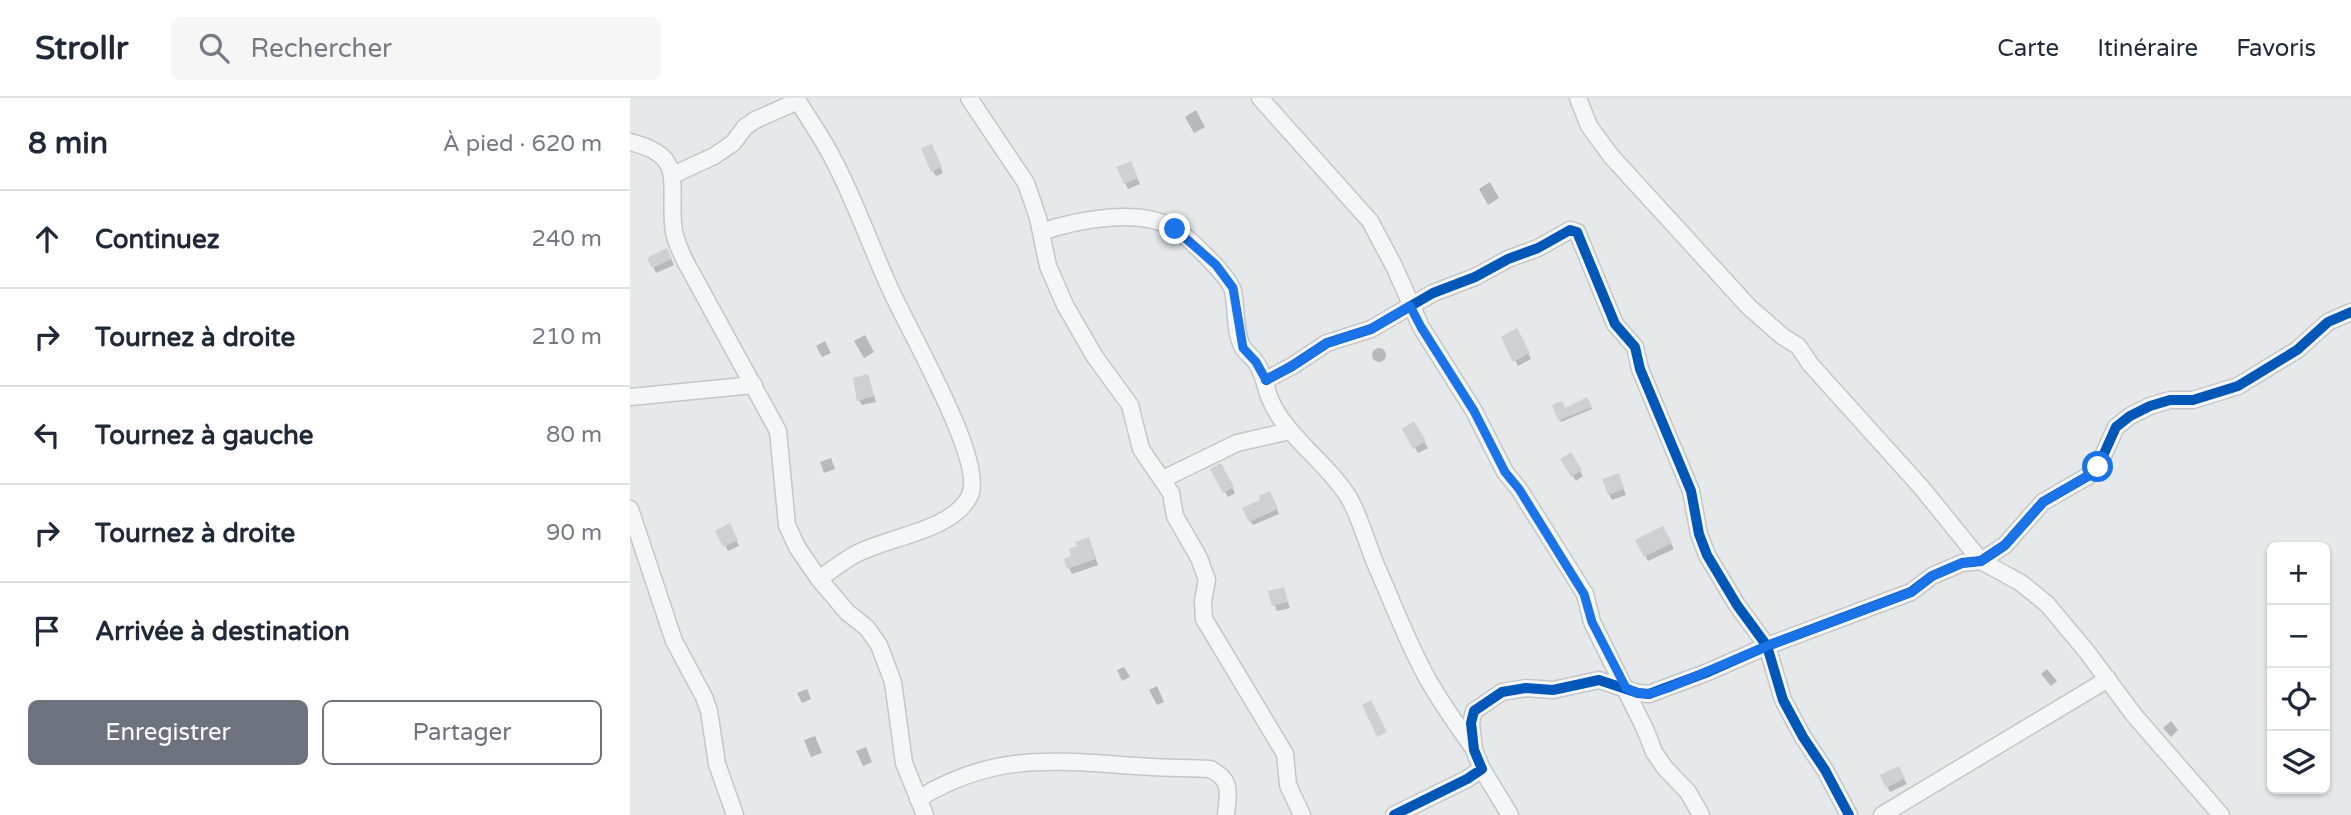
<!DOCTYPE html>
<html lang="fr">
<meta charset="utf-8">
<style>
:root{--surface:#fff;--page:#f6f6f7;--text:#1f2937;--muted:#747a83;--line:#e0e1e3;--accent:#6c737f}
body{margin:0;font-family:"Varela Round",sans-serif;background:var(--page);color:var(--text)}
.controls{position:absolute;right:21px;bottom:21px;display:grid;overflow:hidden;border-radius:10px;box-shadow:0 2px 5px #0004}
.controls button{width:63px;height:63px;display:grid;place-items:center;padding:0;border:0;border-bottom:2px solid var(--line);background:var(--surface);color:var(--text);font:35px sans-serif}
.stop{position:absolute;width:21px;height:21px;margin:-16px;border:5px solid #1a73e8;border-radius:50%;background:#fff}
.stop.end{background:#1a73e8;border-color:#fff;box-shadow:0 2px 7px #0008}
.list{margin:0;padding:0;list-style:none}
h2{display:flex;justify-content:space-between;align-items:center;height:91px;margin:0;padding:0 28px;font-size:30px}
h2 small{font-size:23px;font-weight:400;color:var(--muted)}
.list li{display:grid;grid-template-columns:46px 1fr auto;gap:21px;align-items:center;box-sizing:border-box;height:98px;padding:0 28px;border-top:2px solid var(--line)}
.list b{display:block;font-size:26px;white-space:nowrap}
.list em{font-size:23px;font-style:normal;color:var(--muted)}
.actions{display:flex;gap:14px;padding:21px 28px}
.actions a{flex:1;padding:16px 0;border:2px solid var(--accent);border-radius:10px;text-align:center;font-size:24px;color:var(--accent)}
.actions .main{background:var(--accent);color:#fff}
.icon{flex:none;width:38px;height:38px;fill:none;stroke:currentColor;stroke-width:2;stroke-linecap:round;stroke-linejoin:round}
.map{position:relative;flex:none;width:1721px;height:717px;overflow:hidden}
header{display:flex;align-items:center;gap:42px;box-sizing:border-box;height:98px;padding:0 35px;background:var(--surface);border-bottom:2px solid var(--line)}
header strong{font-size:33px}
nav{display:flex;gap:38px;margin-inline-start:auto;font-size:24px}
.search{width:490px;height:63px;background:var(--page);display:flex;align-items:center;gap:18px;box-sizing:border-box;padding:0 24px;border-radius:10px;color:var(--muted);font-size:26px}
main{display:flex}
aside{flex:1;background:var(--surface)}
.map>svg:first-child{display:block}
</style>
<header>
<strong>Strollr</strong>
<div class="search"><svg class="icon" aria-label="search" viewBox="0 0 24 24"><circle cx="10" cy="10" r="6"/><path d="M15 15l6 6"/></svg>Rechercher</div>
<nav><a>Carte</a><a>Itinéraire</a><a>Favoris</a></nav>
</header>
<main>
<aside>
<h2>8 min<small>À pied · 620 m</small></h2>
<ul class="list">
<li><svg class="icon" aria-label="ahead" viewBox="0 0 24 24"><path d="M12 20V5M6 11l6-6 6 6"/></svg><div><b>Continuez</b></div><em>240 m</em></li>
<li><svg class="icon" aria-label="right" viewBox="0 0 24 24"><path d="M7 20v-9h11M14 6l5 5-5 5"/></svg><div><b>Tournez à droite</b></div><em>210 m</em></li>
<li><svg class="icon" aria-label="left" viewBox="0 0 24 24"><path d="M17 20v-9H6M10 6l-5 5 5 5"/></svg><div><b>Tournez à gauche</b></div><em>80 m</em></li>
<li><svg class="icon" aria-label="right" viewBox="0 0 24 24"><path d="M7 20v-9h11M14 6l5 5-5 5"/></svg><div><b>Tournez à droite</b></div><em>90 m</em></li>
<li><svg class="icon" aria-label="arrive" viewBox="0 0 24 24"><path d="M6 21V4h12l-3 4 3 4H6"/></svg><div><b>Arrivée à destination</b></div></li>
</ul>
<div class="actions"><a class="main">Enregistrer</a><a>Partager</a></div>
</aside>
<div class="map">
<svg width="1721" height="717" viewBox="0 0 1721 717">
<rect width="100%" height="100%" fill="#e6e8ea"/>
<g fill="#0003">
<polygon points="566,12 575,29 564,35 555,19"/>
<polygon points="304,53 313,75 306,78 303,73"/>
<polygon points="503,71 510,86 498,91 495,85"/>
<polygon points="860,84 869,100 858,107 849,91"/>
<polygon points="37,152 44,167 26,175 19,160"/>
<polygon points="887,233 901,261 888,268 873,240"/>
<polygon points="235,237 244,254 234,260 224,243"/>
<polygon points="195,243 201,255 192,259 186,248"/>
<circle cx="749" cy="257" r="7"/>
<polygon points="238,278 246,304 232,307 229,302"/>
<polygon points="957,301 962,311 931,324 924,308 934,312"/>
<polygon points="784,326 798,350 788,355 774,332"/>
<polygon points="940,357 953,378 946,383 932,362"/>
<polygon points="201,360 205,371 194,375 190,364"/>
<polygon points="591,367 605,395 598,399 583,372"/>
<polygon points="991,383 996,397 982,402 979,396"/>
<polygon points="642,400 649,416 623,427 620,423 633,403"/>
<polygon points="99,428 109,448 98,453 88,433"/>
<polygon points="1033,430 1044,451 1018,463 1008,443"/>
<polygon points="461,446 468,467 442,476 439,470"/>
<polygon points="653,491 660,510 647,513 640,494"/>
<polygon points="494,569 500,579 492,583 487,572"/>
<polygon points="1417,571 1427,583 1421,588 1411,576"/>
<polygon points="527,588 534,604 527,607 519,592"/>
<polygon points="177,591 181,601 172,605 167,595"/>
<polygon points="1541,623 1548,632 1541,639 1533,630"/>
<polygon points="185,638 192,655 181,659 174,642"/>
<polygon points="236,649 242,664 233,668 226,653"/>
<polygon points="1268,670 1277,686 1260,694 1252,678"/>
</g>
<g fill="#ced0d3">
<polygon points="302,46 312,69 301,74 291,50"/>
<polygon points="501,63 508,80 494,86 486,69"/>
<polygon points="37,150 42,161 22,170 17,160"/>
<polygon points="887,230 900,255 883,264 871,239"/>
<polygon points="238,276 244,298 227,303 223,280"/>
<polygon points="957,299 962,309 928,323 922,307 932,303 935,310"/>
<polygon points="784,323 796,343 783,351 772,331"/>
<polygon points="941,354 952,372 941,379 930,361"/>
<polygon points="591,365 604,389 593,395 580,371"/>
<polygon points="989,375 994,391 978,397 972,381"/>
<polygon points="640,393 648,411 619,424 612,410 630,402 629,398"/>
<polygon points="100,425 108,442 93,449 85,433"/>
<polygon points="1033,428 1042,445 1014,459 1005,442"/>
<polygon points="459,439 466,461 437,471 434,461 441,458 439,451 447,448 445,444"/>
<polygon points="654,489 658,504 642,508 638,493"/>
<polygon points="741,602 757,634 747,639 732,607"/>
<polygon points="1269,668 1275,680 1256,690 1250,677"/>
</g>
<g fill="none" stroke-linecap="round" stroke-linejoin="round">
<defs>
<g id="minor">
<path d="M166 0C178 20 191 38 202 59 224 100 239 144 258 186 274 225 356 362 340 397 324 433 256 439 224 457 212 464 200 473 189 481"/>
<polyline points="339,0 396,85 408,120 418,168 435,207 465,259 500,307 511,351 541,395 545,418 569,460 577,482 573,503 574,521 655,656 658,687 672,717"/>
<polyline points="630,0 740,123 764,168 791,229 844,313 875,374 889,391 955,496 962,524 1015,631 1024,654 1035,670 1058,694 1071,717"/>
<polyline points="948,0 959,28 981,58 1119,209 1152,238 1168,248 1181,267 1291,389 1351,463 1391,485 1417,506 1457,554 1504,617 1591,717"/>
<path d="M0 44C54 57 40 81 43 125 43 138 49 149 54 161L148 333 157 427 167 449 189 481 217 514 237 530 249 547 263 584 274 665 295 717"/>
<polyline points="43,77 84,58 103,45 115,29 125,22 168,3"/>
<path d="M411 134C447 122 510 109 545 131 558 139 600 179 603 193 607 210 604 234 613 250 617 256 624 260 627 266 634 277 635 289 640 301 656 339 697 364 719 400 732 423 738 450 749 474 764 508 777 543 795 576 808 601 825 624 841 647"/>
<polyline points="636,282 662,268 697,245 741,231 803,195 845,179 878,161 908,150 940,132 947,134 985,226 1005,249 1010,271 1061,393 1069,436 1077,457 1107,507 1137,548 1153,602 1173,639 1195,672 1219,717"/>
<polyline points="0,299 124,287"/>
<polyline points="533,381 607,345 660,333"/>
<polyline points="0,411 44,543 74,599 79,613 87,666 105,717"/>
<polyline points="852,671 880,717"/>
<path d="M288 701C368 651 433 664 521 669 541 670 560 670 580 671 603 682 598 695 596 717"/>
<polyline points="764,717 837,681 852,671 844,652 841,625 844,613 872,594 896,590 923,592 969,582 1008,595 1019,596 1078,574 1137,548 1281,494 1302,478 1332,465 1351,463 1375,447 1413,404 1458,378 1468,369 1486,329 1500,318 1520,308 1540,302 1563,302 1608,288 1667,252 1698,224 1721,214"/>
<polyline points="1252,717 1478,581"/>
</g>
</defs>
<use href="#minor" stroke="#c4c6c8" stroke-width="19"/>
<use href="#minor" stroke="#f5f6f7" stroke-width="16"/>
<defs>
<g id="cycleway">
<polyline points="636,282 662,268 697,245 741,231 803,195 845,179 878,161 908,150 940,132 947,134 985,226 1005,249 1010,271 1061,393 1069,436 1077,457 1107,507 1137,548 1153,602 1173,639 1195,672 1219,717"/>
<polyline points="764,717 837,681 852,671 844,652 841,625 844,613 872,594 896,590 923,592 969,582 1008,595 1019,596 1078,574 1137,548 1281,494 1302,478 1332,465 1351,463 1375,447 1413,404 1458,378 1468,369 1486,329 1500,318 1520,308 1540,302 1563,302 1608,288 1667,252 1698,224 1721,214"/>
</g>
</defs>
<use href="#cycleway" stroke="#f4f6f9" stroke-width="15"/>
<use href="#cycleway" stroke="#0057b8" stroke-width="10"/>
</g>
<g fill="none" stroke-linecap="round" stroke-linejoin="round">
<polyline stroke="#1a73e8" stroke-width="9" points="545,131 586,167 603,190 613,250 626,264 636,282 662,268 697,245 741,231 780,208 791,229 844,313 875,374 889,391 954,496 962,524 996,590 1008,595 1019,596 1038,590 1137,548 1282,494 1302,478 1332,465 1351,463 1375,447 1413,404 1458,378 1468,369"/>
</g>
</svg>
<div class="controls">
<button>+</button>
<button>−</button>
<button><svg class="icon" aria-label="locate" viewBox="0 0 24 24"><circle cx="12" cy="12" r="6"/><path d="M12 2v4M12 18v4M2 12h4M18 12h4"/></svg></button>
<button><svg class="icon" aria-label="layers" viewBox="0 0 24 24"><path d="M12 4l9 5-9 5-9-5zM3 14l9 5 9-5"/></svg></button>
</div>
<div class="stop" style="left:1468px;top:369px"></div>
<div class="stop end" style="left:545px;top:131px"></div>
</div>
</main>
